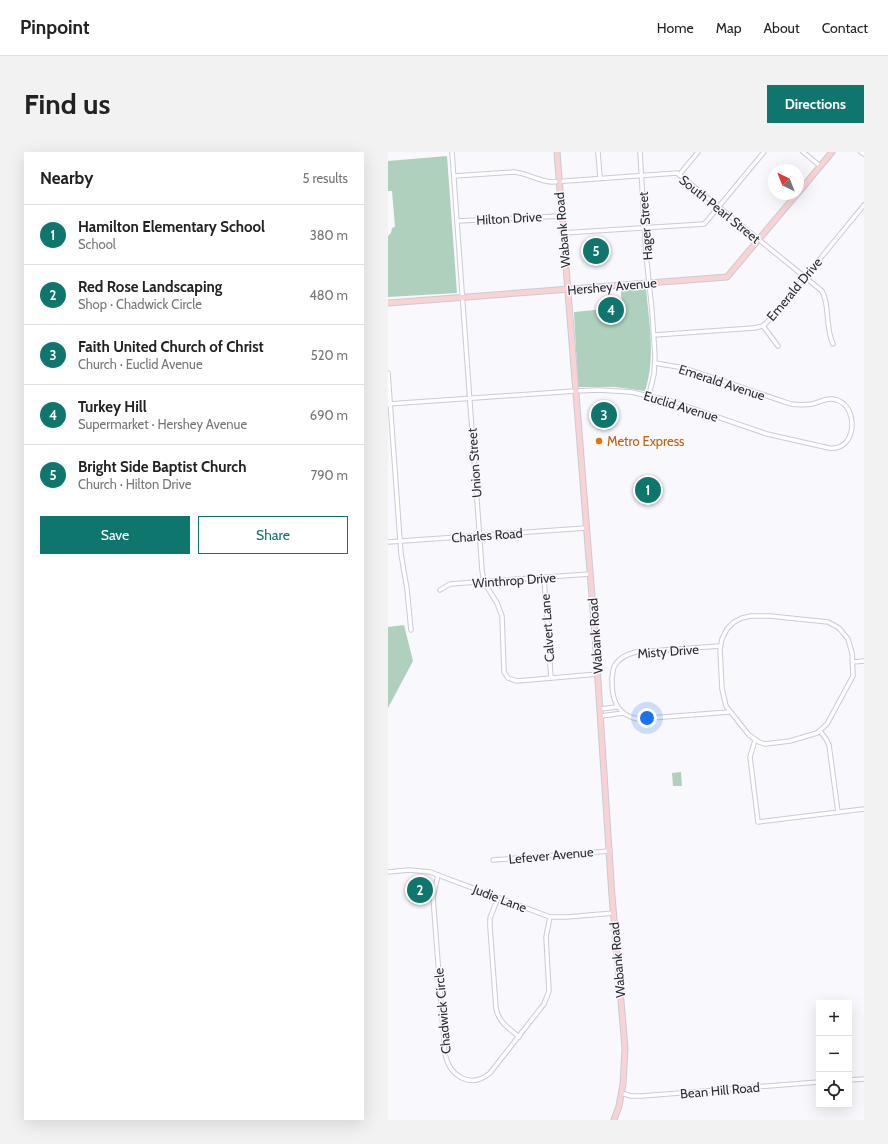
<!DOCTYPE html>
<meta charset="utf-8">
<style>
:root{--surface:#fff;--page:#f2f2f2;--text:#222;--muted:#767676;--line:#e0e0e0;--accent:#0f766e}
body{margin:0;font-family:Cabin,sans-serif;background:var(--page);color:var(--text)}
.controls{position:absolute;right:12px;bottom:12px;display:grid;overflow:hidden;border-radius:0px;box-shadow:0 4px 16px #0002}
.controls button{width:36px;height:36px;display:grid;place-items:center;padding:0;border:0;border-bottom:1px solid var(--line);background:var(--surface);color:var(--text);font:20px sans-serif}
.compass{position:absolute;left:380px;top:12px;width:36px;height:36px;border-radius:50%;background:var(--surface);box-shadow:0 4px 16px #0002;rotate:317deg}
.you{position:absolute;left:259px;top:566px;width:14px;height:14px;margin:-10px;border:3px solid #fff;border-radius:50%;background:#1a73e8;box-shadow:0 0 0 6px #1a73e833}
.badge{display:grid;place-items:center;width:26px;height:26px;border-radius:50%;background:var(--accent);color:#fff;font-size:13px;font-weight:700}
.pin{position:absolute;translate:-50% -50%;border:2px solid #fff;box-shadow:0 1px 4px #0006}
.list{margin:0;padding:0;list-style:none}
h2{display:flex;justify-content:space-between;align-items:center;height:52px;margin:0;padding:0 16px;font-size:17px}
h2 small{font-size:13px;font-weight:400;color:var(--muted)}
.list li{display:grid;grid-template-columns:26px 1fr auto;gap:12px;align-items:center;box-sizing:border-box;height:60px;padding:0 16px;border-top:1px solid var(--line)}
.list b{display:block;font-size:15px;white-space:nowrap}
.list p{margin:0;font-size:13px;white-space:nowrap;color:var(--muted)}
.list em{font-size:13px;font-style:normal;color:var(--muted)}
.actions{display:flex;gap:8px;padding:12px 16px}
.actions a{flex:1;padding:9px 0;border:1px solid var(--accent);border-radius:0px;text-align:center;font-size:14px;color:var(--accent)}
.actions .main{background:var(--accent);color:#fff}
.icon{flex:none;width:22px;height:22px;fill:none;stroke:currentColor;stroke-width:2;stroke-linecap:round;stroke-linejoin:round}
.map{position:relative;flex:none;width:476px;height:968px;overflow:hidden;border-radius:0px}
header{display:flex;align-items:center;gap:24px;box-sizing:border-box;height:56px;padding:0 20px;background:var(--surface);border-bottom:1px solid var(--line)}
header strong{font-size:19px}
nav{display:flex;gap:22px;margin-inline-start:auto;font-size:14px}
.intro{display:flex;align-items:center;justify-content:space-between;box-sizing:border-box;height:96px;padding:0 24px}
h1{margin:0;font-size:28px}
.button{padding:10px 18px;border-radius:0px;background:var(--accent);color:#fff;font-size:14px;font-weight:700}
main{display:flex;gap:24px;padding:0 24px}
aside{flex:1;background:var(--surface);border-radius:0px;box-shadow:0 4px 16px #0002}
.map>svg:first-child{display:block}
</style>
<header>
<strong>Pinpoint</strong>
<nav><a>Home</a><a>Map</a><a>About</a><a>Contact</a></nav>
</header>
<div class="intro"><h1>Find us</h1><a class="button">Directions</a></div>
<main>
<aside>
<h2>Nearby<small>5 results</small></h2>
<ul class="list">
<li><span class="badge">1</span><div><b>Hamilton Elementary School</b><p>School</p></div><em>380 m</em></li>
<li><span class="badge">2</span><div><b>Red Rose Landscaping</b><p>Shop · Chadwick Circle</p></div><em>480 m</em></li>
<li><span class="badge">3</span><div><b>Faith United Church of Christ</b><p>Church · Euclid Avenue</p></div><em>520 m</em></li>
<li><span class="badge">4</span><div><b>Turkey Hill</b><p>Supermarket · Hershey Avenue</p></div><em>690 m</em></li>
<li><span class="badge">5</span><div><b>Bright Side Baptist Church</b><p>Church · Hilton Drive</p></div><em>790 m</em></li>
</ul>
<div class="actions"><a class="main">Save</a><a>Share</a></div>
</aside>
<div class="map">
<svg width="476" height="968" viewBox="0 0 476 968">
<rect width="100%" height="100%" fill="#f9f8fd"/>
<g fill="#afd0bc">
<polygon points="59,4 69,141 0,145 0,84 3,81 4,76 7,75 4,39 0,39 0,9"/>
<path d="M258 136C261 170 268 207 257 239L227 235H190L186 160 217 157V163L230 162V157H234L233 138Z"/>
<polygon points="16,473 25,509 0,556 0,475"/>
<polygon points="293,620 294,634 285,634 284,621"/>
</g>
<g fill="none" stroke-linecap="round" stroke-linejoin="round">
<defs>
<g id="street">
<polyline points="64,0 94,418 96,430 109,451 114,464 116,520 120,526 129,529 210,522"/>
<polyline points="210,0 212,26"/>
<polyline points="252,0 258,102 264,159 267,205 266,222 261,243"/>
<polyline points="415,0 432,14"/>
<polyline points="473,0 476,2"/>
<polyline points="291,23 310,0"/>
<path d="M66 24 126 20C139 21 150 29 164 30L289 21 434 139C442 152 437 176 445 192"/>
<polyline points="69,69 173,64"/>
<polyline points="174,81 316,72 318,70 376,0"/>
<polyline points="375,174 390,194"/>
<polyline points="266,183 366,176 375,174 386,163 476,53"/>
<polyline points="0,221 13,402 19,437 23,478"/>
<path d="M0 252 187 239 210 238 243 240 283 249 379 282 441 296C468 300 472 256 449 248 439 245 433 250 424 252 417 253 410 253 403 252L296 216 267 211"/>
<polyline points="0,390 198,376"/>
<polyline points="156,426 163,526"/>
<polyline points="52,438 62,432 202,422"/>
<polygon points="363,464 382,464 440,470 451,476 460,487 464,501 465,524 439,572 429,581 402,589 377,592 371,590 361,583 338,554 334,537 332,497 334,487 339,477 346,470 354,466"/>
<path d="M332 494 248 500C240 502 232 505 227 513 224 518 224 524 224 531 224 549 231 564 250 567L341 560"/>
<polyline points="465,510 476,509"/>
<polyline points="212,557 229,555"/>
<polyline points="213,564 235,561"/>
<polyline points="432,579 438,587 441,593 450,660"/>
<polyline points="367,588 362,605 370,670 476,657"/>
<polyline points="105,708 222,699"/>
<polyline points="0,720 21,718 42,720 162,765 179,765 226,761"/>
<path d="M50 723 45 745 57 902C62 925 83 937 102 921L156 852 161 839 158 785 162 765"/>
<path d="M110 746 102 766V775L108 856C110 870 121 876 131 885"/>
<polyline points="461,928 476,927"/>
<polyline points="233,941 243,944 254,944 431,930"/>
</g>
<g id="secondary">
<polyline points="169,0 207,483 224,744 237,896 235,932 231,954 226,968"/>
<polyline points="410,41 444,0"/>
<polyline points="0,151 339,125 409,42"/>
</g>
</defs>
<use href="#street" stroke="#cbcad6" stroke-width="5.5"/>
<use href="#secondary" stroke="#cbcad6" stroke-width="7"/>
<use href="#street" stroke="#fff" stroke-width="3.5"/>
<use href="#secondary" stroke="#f9d3d4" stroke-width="5"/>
</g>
<circle fill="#e8710a" stroke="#f9f8fd" stroke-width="1.5" cx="211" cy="289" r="4"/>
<g text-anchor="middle" stroke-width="3" stroke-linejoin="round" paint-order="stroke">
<g font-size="13" fill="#2d2c31" stroke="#f9f8fd">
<text transform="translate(332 57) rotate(39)" y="5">South Pearl Street</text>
<text transform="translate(121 66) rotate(-3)" y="5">Hilton Drive</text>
<text transform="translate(257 74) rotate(-94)" y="5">Hager Street</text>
<text transform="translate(174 78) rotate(-95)" y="5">Wabank Road</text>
<text transform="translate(224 134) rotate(-5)" y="5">Hershey Avenue</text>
<text transform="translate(406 137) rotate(-50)" y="5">Emerald Drive</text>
<text transform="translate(334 230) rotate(18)" y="5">Emerald Avenue</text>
<text transform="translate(293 254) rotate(17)" y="5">Euclid Avenue</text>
<text transform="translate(86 311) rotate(-94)" y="5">Union Street</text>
<text transform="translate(99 383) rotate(-4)" y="5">Charles Road</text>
<text transform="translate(126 428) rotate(-4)" y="5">Winthrop Drive</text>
<text transform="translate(159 476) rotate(-94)" y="5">Calvert Lane</text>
<text transform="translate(207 484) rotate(-94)" y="5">Wabank Road</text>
<text transform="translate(280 499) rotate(-4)" y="5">Misty Drive</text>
<text transform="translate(163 703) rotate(-5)" y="5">Lefever Avenue</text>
<text transform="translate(112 746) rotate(21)" y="5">Judie Lane</text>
<text transform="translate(229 808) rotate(-95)" y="5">Wabank Road</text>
<text transform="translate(54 859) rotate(-95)" y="5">Chadwick Circle</text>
<text transform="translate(332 938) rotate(-5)" y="5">Bean Hill Road</text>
</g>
<g font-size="13" fill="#c56008" stroke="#f9f8fd" text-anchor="start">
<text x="219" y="294">Metro Express</text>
</g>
</g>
</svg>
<div class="controls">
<button>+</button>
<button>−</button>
<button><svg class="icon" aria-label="locate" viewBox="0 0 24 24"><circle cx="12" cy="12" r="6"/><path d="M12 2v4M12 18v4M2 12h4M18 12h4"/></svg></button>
</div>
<svg class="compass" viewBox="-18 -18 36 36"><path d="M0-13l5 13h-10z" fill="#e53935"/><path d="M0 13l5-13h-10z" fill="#767676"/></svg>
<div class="you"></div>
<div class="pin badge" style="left:260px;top:338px">1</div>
<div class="pin badge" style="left:32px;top:738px">2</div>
<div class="pin badge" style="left:216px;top:263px">3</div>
<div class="pin badge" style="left:223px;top:158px">4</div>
<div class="pin badge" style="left:208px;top:99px">5</div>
</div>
</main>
